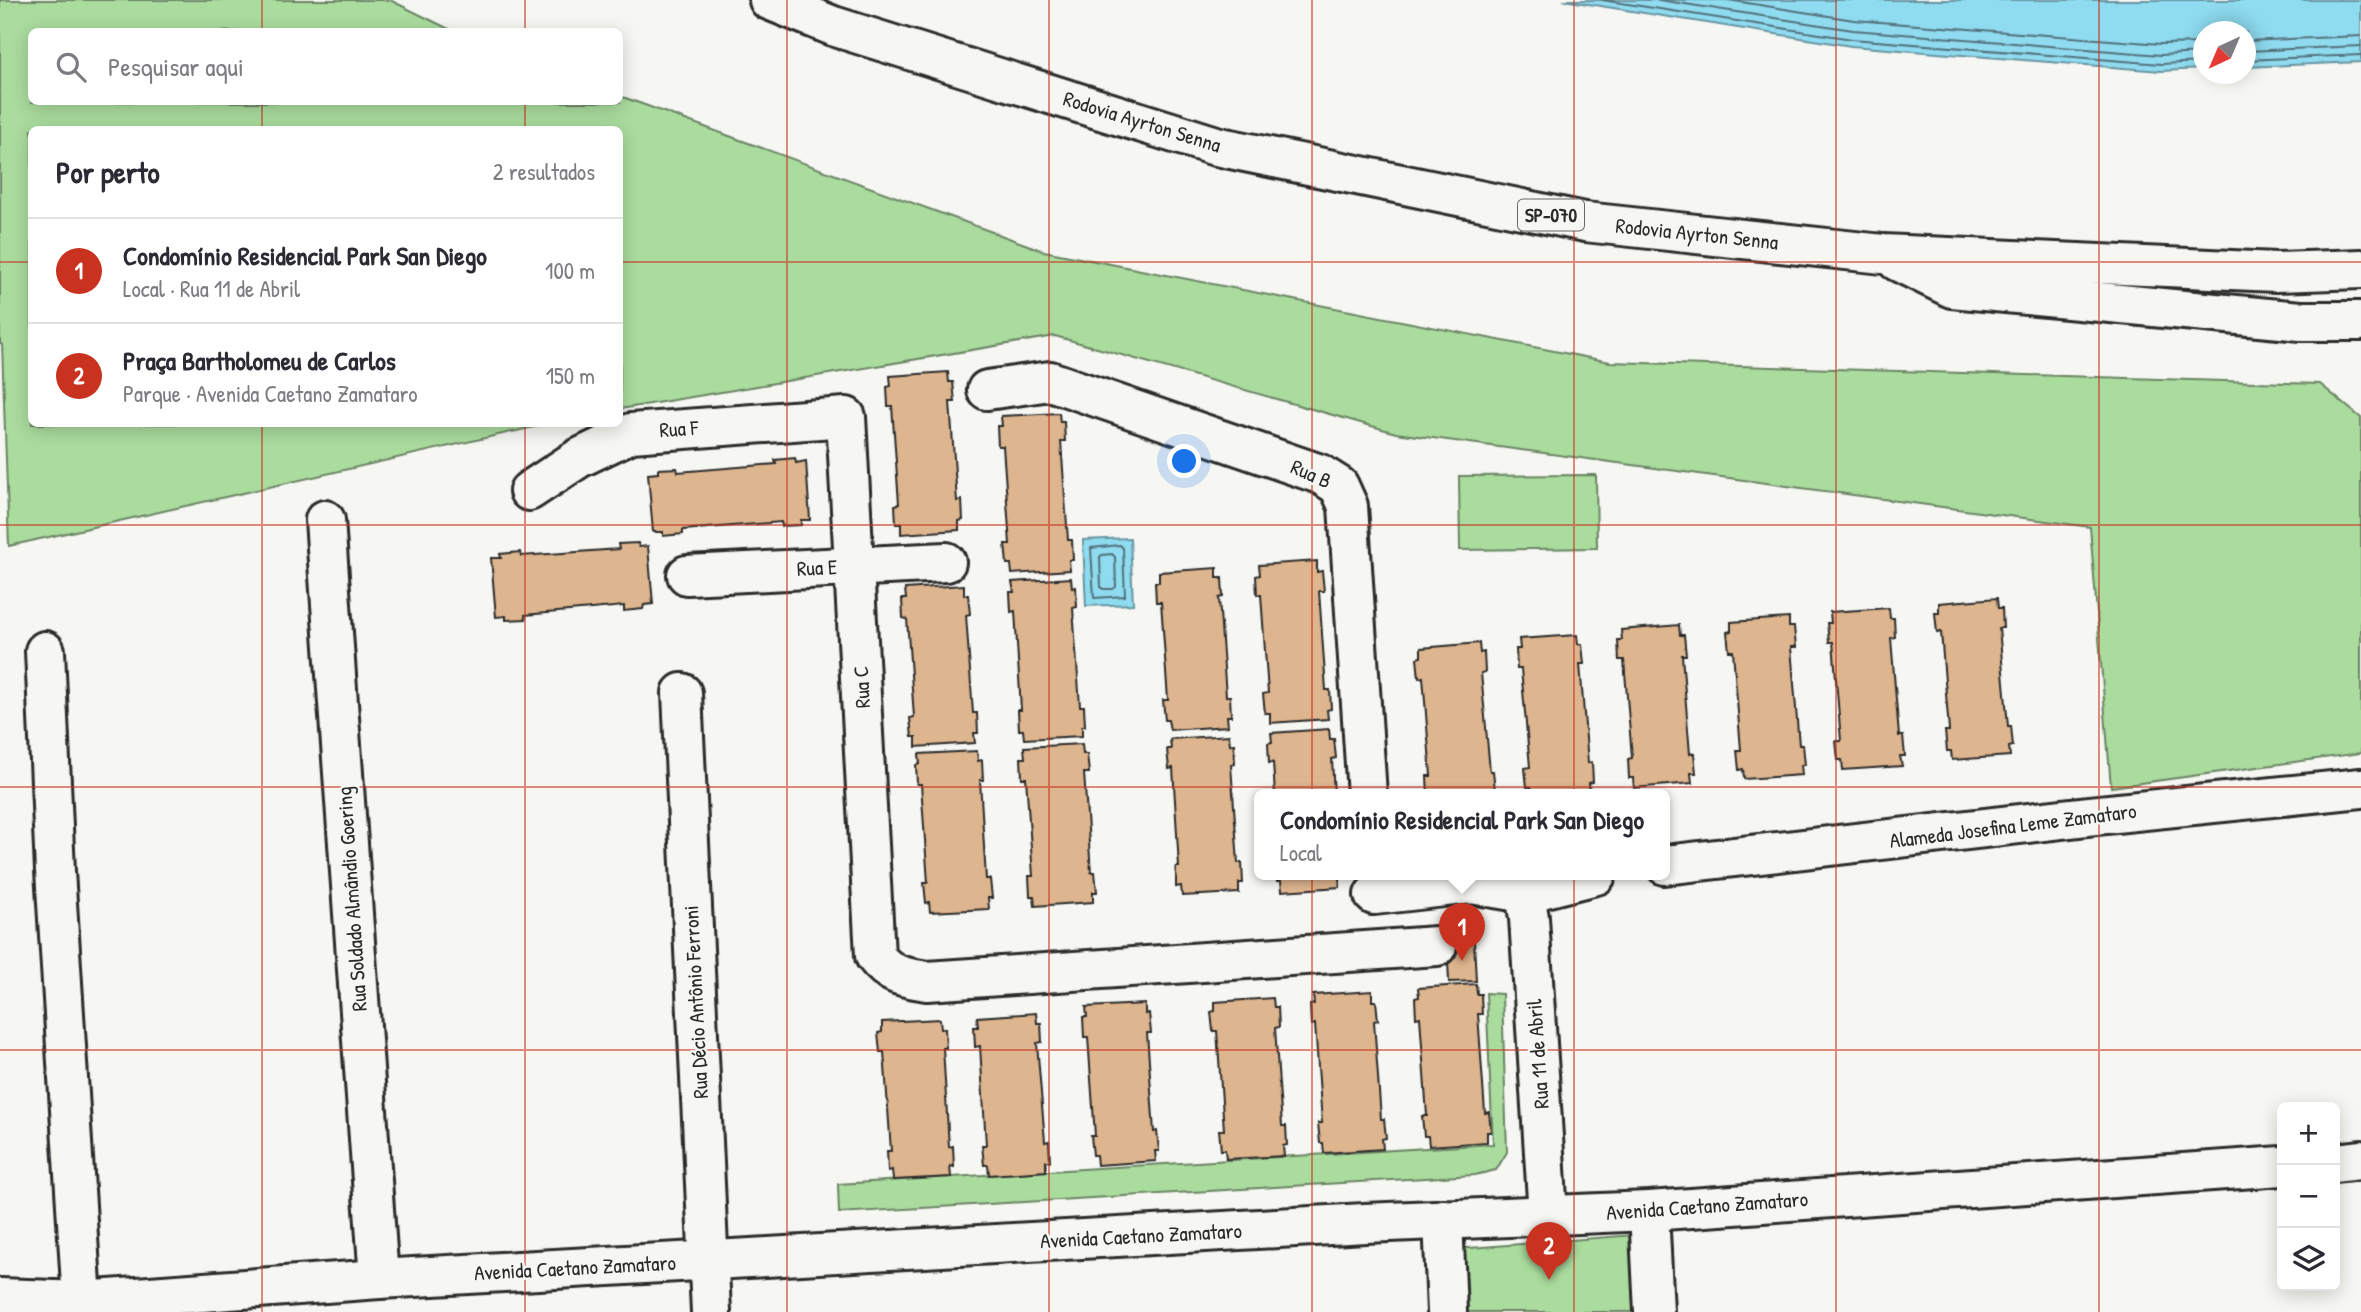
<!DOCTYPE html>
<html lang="pt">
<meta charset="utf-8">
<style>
:root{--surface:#fff;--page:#f7f7f7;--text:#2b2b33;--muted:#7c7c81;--line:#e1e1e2;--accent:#c8321e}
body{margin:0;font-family:"Patrick Hand",sans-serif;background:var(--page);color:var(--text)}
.controls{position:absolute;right:21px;bottom:21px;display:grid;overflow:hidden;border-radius:10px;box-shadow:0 4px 18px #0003}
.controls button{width:63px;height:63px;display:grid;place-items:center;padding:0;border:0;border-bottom:2px solid var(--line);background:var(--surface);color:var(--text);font:35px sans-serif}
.compass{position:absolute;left:2193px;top:21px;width:63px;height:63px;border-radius:50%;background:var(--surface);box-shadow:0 4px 18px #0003;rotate:224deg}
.you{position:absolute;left:1185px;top:462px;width:24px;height:24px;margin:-18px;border:5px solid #fff;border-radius:50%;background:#1a73e8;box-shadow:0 0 0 10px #1a73e833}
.badge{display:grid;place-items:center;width:46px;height:46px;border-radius:50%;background:var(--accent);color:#fff;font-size:23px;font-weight:700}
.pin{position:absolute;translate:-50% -58px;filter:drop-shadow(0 2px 4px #0008)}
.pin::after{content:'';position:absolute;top:37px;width:24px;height:21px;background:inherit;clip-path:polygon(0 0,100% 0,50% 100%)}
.popup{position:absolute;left:1254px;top:789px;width:416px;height:91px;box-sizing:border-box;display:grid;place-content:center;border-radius:10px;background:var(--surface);filter:drop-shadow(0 2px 5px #0005);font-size:23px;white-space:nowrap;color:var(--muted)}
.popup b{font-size:26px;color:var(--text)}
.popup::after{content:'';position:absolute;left:50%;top:100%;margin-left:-14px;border:14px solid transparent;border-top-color:var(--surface)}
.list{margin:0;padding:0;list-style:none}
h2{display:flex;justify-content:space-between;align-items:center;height:91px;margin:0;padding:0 28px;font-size:30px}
h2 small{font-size:23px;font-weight:400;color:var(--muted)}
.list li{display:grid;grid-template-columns:46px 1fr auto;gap:21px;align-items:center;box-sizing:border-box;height:105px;padding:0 28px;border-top:2px solid var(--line)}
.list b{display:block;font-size:26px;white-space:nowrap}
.list p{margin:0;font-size:23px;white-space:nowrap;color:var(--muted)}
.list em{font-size:23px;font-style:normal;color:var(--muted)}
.icon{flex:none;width:38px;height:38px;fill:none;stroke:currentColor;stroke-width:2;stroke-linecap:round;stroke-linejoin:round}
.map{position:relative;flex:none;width:2361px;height:1312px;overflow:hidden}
.search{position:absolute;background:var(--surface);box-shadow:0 4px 18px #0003;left:28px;top:28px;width:595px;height:77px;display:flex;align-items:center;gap:18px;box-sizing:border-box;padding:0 24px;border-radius:10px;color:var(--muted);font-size:26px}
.panel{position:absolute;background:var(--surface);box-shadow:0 4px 18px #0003;left:28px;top:126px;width:595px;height:301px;border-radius:10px}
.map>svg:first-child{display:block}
</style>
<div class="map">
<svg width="2361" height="1312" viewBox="0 0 2361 1312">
<rect width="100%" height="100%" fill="#f6f6f2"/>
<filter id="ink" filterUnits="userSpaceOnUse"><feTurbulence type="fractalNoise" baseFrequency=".0143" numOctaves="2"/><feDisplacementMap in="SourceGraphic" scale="14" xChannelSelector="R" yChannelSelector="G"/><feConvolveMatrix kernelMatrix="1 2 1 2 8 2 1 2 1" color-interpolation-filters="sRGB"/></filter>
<g filter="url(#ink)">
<g fill="#aadc9e" stroke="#6a8464" stroke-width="2">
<polygon points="0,0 390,0 453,31 32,32 32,102 620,102 620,96 1044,251 1610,362 2320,384 2361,418 2361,753 2111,787 2090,527 1396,433 1055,336 620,409 620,130 32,130 32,424 547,424 9,546 2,344 0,344"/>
<polygon points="1596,475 1597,548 1460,550 1459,476"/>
<polygon points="1486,993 1502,994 1507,1152 1496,1170 1475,1175 839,1213 838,1184 1493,1144"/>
<polygon points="1634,1235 1640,1312 1462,1312 1457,1249"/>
</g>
<g fill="#8fdbf0" stroke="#6795a1" stroke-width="2">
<polygon points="1563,0 2361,0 2361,62 2246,67 2246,32 2204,32 2203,69 2161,71 1851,46"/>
<polygon points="1130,538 1133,604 1086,606 1083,540"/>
</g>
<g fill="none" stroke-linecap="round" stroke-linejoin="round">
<g stroke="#53717a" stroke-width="2">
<polyline points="1602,0 1852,39 2161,64 2204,62"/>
<polyline points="1659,0 1853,30 2161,55 2204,53"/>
<polyline points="1728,0 1854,20 2161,44 2204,43"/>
<polyline points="2246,41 2361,36"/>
<polyline points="2246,51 2361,46"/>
<polyline points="2246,60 2361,55"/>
<polygon points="1120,545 1123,548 1125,596 1094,598 1091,548"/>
<polygon points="1112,554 1115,557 1116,587 1113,589 1103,589 1101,587 1100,557 1102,555"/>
</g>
</g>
<g fill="#ddb58e" stroke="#2b2b2b" stroke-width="2">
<polygon points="948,372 949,382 953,382 955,402 950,402 957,501 962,500 963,520 959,521 959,530 901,534 901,524 896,524 895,505 899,504 892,406 888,406 887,387 891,386 890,376"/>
<polygon points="1059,413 1060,422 1064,422 1065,441 1061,441 1068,540 1072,540 1073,560 1069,560 1070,570 1012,574 1011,564 1007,564 1005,544 1010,544 1003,446 998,446 997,426 1002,426 1001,416"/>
<polygon points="795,458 796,463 806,461 810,520 801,520 801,525 782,526 781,522 683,530 683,534 663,536 663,532 653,532 648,474 658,473 658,469 677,468 678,472 776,464 775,460"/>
<polygon points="638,543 639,547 648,546 653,604 644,605 643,609 624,611 624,606 525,615 526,619 506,620 506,616 496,617 491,558 501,558 500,554 520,552 521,556 619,549 618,544"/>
<polygon points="1317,561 1317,572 1322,571 1324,591 1319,591 1326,690 1330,690 1331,709 1327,710 1328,719 1270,723 1270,713 1265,713 1263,694 1268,693 1261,595 1257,595 1256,576 1260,575 1259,565"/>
<polygon points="1217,568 1217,578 1222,578 1223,597 1219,598 1226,696 1230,696 1231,716 1227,716 1228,726 1170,730 1168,720 1165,720 1163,700 1168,700 1161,602 1156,602 1155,582 1159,582 1159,572"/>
<polygon points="1071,578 1072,588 1076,587 1077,607 1073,608 1080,706 1084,706 1085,726 1082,726 1082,736 1024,739 1023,730 1019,730 1018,710 1021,710 1015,611 1011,612 1010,592 1014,592 1012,582"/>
<polygon points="964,585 964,595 968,595 970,614 966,615 973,713 977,713 978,733 974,733 975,743 916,747 916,737 912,737 910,718 914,717 907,619 903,618 902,599 906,599 905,589"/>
<polygon points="1997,598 1998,608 2002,608 2003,628 1999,628 2008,726 2011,726 2013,746 2009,747 2010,756 1952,760 1951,751 1947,751 1945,731 1949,731 1941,632 1937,633 1935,613 1939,613 1939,603"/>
<polygon points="1889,608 1890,618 1894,618 1895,637 1891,638 1899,736 1903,736 1905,756 1900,756 1902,766 1843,770 1842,760 1838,760 1836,741 1841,741 1833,642 1829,642 1827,623 1831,623 1830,612"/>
<polygon points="1789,618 1789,627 1794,627 1796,647 1791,647 1799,745 1803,745 1805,765 1801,765 1802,775 1744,779 1743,769 1739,770 1737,750 1741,750 1733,651 1729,651 1727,632 1731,631 1731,622"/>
<polygon points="1679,625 1680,635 1684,635 1686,655 1682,655 1690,754 1694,753 1696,773 1691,773 1692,783 1634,788 1633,778 1629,778 1628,759 1632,758 1624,660 1619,660 1618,640 1622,640 1621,630"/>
<polygon points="1577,635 1578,644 1582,644 1584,664 1580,664 1588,763 1592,762 1593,782 1589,783 1590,792 1532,795 1531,787 1527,787 1525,768 1530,767 1521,669 1517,669 1516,649 1520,649 1519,639"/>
<polygon points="1479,643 1480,653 1484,652 1485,672 1481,673 1490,771 1493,771 1495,790 1491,791 1491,795 1428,795 1427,776 1431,776 1423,677 1419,678 1417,658 1421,657 1421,648"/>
<polygon points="1329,729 1330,739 1334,739 1336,758 1332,759 1334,795 1275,795 1273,762 1269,763 1268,743 1272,742 1271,733"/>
<polygon points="1229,735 1230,745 1234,744 1235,764 1231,765 1238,863 1242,863 1243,883 1239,883 1239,893 1182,896 1181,886 1176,887 1176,867 1179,867 1173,768 1169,769 1167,749 1171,749 1170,739"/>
<polygon points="1082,744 1083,754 1087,754 1089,773 1084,773 1091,872 1095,872 1097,892 1093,892 1093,902 1035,906 1034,896 1030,896 1029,876 1033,876 1026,778 1022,778 1021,758 1025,758 1024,747"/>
<polygon points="977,751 978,761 982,760 983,780 980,780 986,879 990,879 992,898 988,898 989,909 930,912 929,902 926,903 924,883 928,883 921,784 917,784 916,765 920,764 919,754"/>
<polygon points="1277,875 1344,875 1344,877 1340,877 1340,887 1282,891 1281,881 1277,881"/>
<polygon points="1474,940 1476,981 1449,982 1447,941"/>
<polygon points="1476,984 1477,994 1481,994 1482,1014 1478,1014 1485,1113 1489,1112 1491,1132 1487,1132 1487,1142 1429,1146 1428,1136 1424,1136 1422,1116 1427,1116 1420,1017 1416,1018 1415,998 1419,997 1418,988"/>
<polygon points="1372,991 1372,1001 1376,1001 1378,1020 1374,1021 1381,1119 1384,1119 1386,1138 1382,1139 1383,1149 1324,1153 1323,1143 1320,1143 1318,1123 1322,1123 1315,1024 1311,1025 1310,1005 1314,1004 1313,995"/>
<polygon points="1273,998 1274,1007 1278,1007 1279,1027 1275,1028 1282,1126 1286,1126 1287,1145 1283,1146 1284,1156 1226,1159 1225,1150 1221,1150 1219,1130 1224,1130 1217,1031 1213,1031 1211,1012 1215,1011 1215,1002"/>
<polygon points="1145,1004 1145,1014 1149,1013 1151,1033 1147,1033 1154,1132 1157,1131 1159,1151 1155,1151 1156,1161 1097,1165 1096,1155 1093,1155 1091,1136 1095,1136 1088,1037 1084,1037 1083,1017 1087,1017 1086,1007"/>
<polygon points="1036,1013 1037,1023 1041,1023 1042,1042 1037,1043 1045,1142 1049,1141 1050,1161 1046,1161 1046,1171 989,1175 988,1165 984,1165 982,1145 986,1145 980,1046 975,1047 974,1027 978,1027 977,1017"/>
<polygon points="940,1019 941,1029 945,1028 946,1048 943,1048 949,1147 953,1146 954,1167 950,1166 951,1177 893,1180 892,1170 888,1171 887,1151 891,1151 884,1052 880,1052 878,1033 882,1032 882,1022"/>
</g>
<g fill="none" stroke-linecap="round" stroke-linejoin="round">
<defs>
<g id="minor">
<polyline points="987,390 1050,381 1320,474 1339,486 1348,506 1367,795"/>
<path d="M529 491 579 458 631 433 846 417 875 956C890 976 903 977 927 981L1437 946"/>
<polyline points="325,520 379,1279"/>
<polyline points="687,575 946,562"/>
<polyline points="45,651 55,871 82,1301"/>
<polyline points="682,693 711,1312"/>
<polyline points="1665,865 2088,816 2361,788"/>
<polyline points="1525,893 1529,918 1548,1215"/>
<polyline points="1374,895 1471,884 1525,893 1596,875"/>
<polyline points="1649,1211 1654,1312"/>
<polyline points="1443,1219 1447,1312"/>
</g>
<g id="major">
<polyline points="2335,1163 2361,1160"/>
<polyline points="0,1298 82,1301 379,1279 1365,1223 1649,1211 2282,1166"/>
</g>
<g id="highway">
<polyline points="769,0 833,26 1216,146 1585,222 1883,254 2276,272 2361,269"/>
<polyline points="1897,261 1952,288 2301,321 2361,321"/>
</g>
</defs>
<use href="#minor" stroke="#2b2b2b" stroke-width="44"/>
<use href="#major" stroke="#2b2b2b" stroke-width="44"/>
<use href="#highway" stroke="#2b2b2b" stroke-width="44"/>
<use href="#minor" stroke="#f6f6f2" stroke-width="38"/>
<use href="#major" stroke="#f6f6f2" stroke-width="38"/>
<use href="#highway" stroke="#f6f6f2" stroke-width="38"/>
</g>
</g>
<path fill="none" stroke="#c8321e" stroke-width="2" stroke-opacity="0.55" d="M262 0V32M525 0V32M787 0V1312M1049 0V1312M1312 0V1312M1574 0V1312M1836 0V1312M2099 0V1312M262 102V130M525 102V130M0 262H32M620 262H2361M262 424V1312M525 424V1312M0 525H2361M0 787H2361M0 1050H2361"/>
<g text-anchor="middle" stroke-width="5" stroke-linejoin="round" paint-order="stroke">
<rect fill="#f6f6f2" stroke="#686867" stroke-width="2" x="1518" y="199.5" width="66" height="31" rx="5"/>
<g font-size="19" font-weight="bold" fill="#2b2b2b">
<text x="1551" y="222">SP-070</text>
</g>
<g font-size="21" fill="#2b2b2b" stroke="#f6f6f2">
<text transform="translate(1142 122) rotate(17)" y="7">Rodovia Ayrton Senna</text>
<text transform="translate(1697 234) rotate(6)" y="7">Rodovia Ayrton Senna</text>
<text transform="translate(679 429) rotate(-4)" y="7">Rua F</text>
<text transform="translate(1311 474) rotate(24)" y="7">Rua B</text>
<text transform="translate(817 568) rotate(-3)" y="7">Rua E</text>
<text transform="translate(862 687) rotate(-93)" y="7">Rua C</text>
<text transform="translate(2013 826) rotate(-7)" y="7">Alameda Josefina Leme Zamataro</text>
<text transform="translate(352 899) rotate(-94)" y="7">Rua Soldado Almândio Goering</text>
<text transform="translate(696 1002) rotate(-93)" y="7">Rua Décio Antônio Ferroni</text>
<text transform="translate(1538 1054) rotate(-94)" y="7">Rua 11 de Abril</text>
<text transform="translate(1707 1206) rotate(-4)" y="7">Avenida Caetano Zamataro</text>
<text transform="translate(1141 1236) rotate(-3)" y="7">Avenida Caetano Zamataro</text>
<text transform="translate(575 1268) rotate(-3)" y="7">Avenida Caetano Zamataro</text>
</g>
</g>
</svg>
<div class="controls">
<button>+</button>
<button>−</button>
<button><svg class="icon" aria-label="layers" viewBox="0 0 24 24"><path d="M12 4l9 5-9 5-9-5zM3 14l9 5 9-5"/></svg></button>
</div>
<svg class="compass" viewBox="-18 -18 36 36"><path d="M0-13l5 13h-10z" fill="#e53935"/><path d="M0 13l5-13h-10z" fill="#7c7c81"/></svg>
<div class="you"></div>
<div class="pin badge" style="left:1462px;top:961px">1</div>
<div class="popup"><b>Condomínio Residencial Park San Diego</b>Local</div>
<div class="pin badge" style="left:1549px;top:1280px">2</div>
<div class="search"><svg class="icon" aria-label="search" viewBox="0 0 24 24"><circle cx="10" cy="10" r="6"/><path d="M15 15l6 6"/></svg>Pesquisar aqui</div>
<section class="panel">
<h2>Por perto<small>2 resultados</small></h2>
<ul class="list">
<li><span class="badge">1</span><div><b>Condomínio Residencial Park San Diego</b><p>Local · Rua 11 de Abril</p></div><em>100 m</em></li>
<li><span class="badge">2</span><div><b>Praça Bartholomeu de Carlos</b><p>Parque · Avenida Caetano Zamataro</p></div><em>150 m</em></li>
</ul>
</section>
</div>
